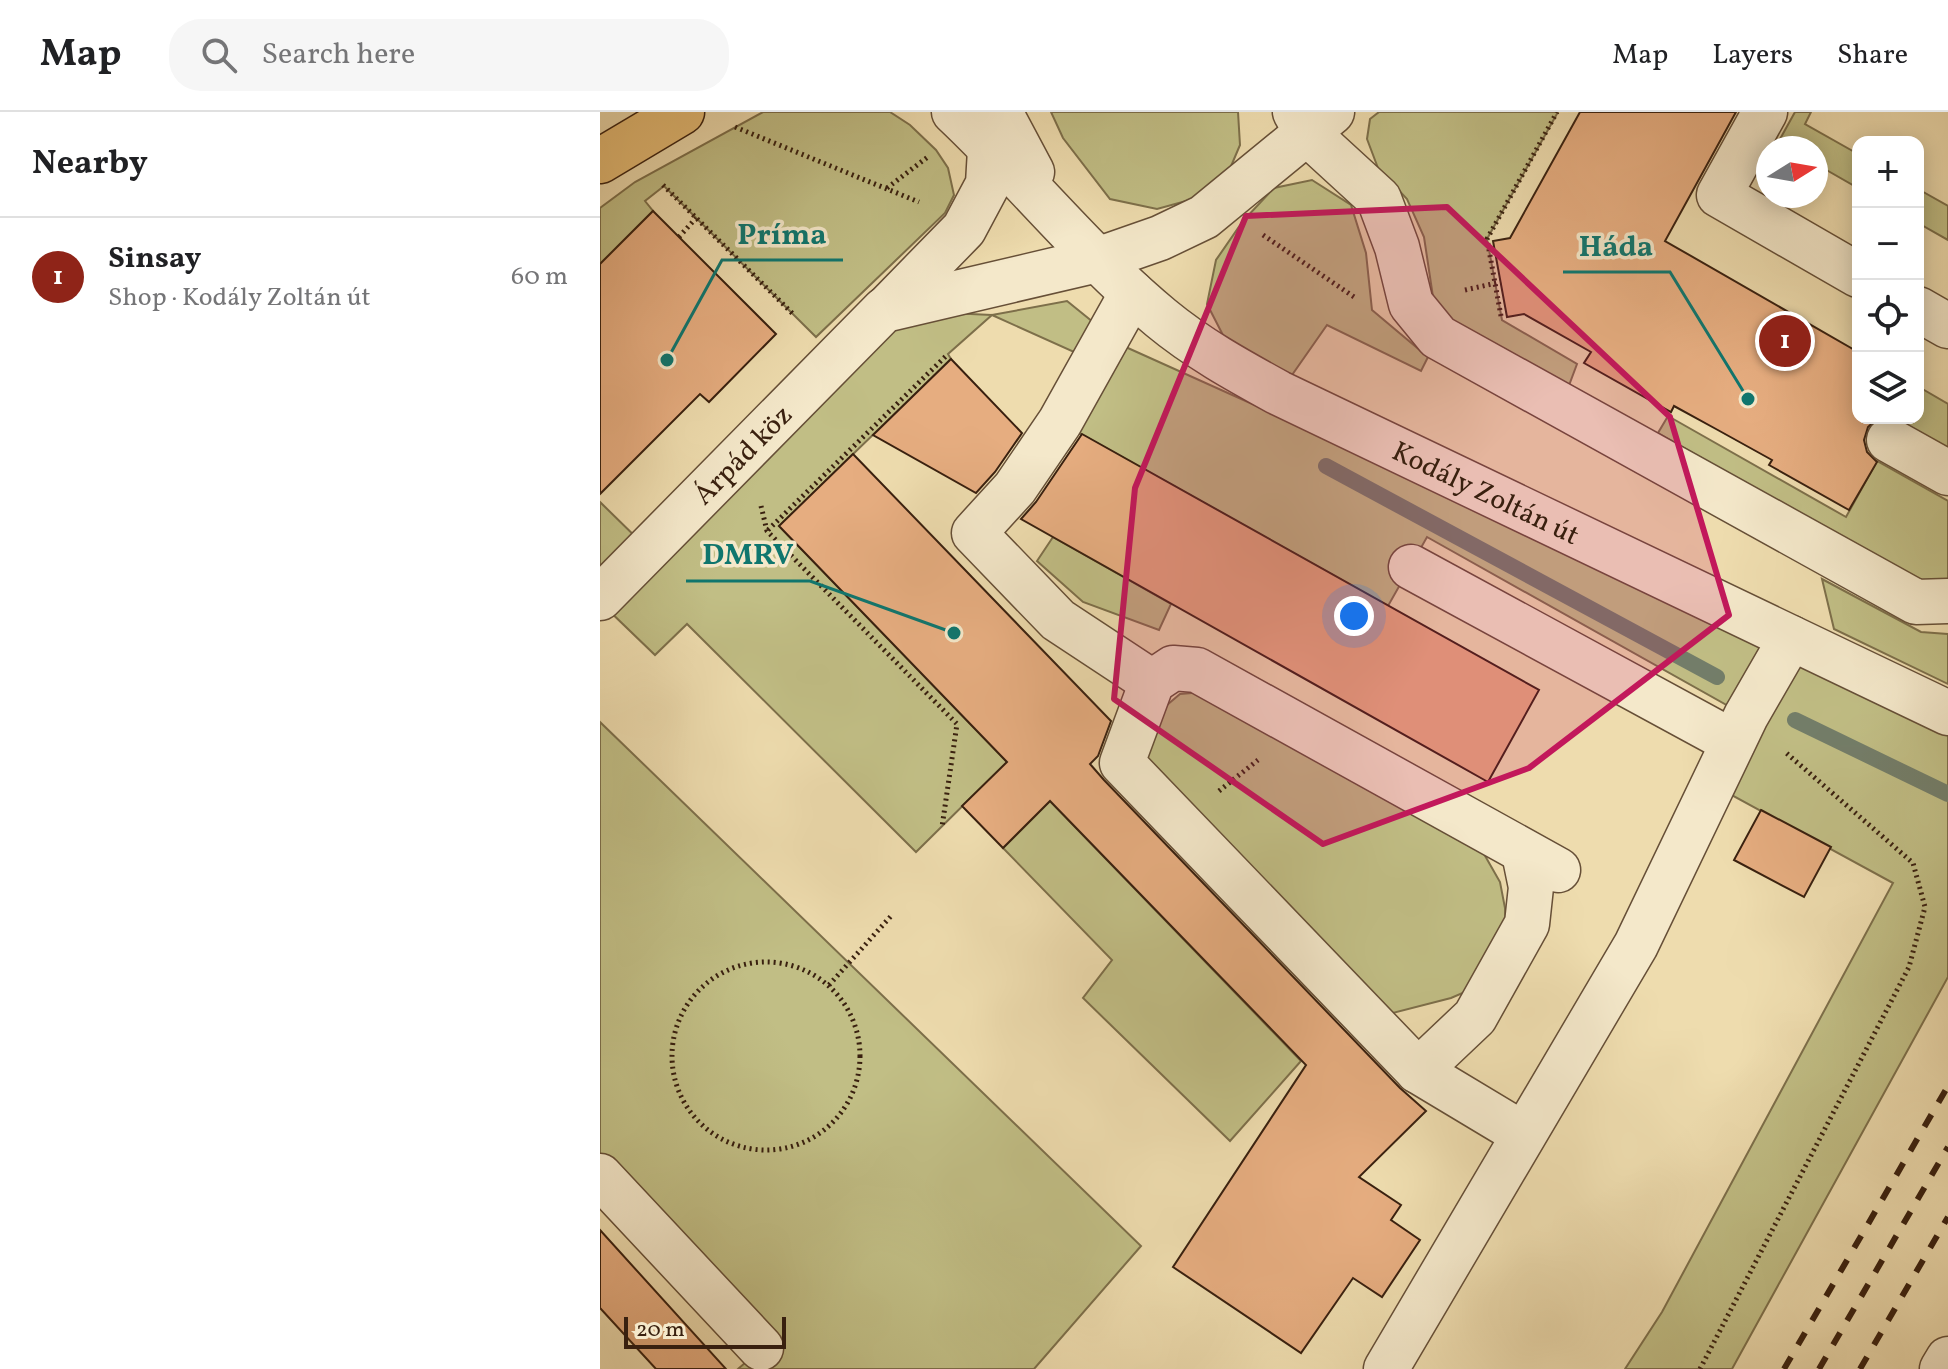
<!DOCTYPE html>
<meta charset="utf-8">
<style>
:root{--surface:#fff;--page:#f6f6f6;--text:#202124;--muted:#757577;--line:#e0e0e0;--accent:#8f2418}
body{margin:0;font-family:Vollkorn,serif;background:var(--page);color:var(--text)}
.controls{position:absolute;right:24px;top:24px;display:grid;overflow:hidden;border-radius:16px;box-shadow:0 4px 20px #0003}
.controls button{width:72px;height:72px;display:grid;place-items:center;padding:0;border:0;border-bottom:2px solid var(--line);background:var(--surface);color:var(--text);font:40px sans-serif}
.compass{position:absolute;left:1156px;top:24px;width:72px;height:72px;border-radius:50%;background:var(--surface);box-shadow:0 4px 20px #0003;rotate:79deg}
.scale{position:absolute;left:24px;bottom:20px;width:162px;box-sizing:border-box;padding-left:8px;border:4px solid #39200f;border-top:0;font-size:22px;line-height:28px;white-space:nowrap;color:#39200f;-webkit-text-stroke:6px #f4e8ca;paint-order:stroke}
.you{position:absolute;left:754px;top:504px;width:28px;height:28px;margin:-20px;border:6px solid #fff;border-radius:50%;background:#1a73e8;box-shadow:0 0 0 12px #1a73e833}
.badge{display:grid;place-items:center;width:52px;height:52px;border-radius:50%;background:var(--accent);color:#fff;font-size:26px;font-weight:700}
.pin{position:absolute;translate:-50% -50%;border:4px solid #fff;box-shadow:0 2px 8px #0006}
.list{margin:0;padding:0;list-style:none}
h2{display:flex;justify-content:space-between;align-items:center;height:104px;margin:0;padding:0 32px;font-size:34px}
h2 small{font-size:26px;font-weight:400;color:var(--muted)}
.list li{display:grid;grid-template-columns:52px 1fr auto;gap:24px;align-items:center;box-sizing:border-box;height:120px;padding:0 32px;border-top:2px solid var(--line)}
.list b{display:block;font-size:30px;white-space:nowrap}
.list p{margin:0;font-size:26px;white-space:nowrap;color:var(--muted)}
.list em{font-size:26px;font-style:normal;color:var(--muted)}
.icon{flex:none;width:44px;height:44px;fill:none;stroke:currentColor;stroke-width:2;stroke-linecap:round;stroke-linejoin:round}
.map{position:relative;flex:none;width:1348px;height:1257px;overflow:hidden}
header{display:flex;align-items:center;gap:48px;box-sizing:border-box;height:112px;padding:0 40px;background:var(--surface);border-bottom:2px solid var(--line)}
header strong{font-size:38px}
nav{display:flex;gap:44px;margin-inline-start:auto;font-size:28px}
.search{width:560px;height:72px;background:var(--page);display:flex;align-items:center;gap:20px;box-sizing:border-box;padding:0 28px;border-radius:32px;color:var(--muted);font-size:30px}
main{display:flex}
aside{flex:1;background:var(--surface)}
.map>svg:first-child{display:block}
</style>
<header>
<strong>Map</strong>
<div class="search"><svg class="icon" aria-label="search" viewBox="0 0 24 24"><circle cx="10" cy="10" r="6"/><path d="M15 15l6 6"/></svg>Search here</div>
<nav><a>Map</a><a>Layers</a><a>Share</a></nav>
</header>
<main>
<aside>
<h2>Nearby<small></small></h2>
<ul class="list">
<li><span class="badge">1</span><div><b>Sinsay</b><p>Shop · Kodály Zoltán út</p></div><em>60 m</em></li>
</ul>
</aside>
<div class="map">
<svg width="1348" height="1257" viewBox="0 0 1348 1257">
<rect width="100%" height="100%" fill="#eedcae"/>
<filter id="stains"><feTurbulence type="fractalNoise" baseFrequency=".0025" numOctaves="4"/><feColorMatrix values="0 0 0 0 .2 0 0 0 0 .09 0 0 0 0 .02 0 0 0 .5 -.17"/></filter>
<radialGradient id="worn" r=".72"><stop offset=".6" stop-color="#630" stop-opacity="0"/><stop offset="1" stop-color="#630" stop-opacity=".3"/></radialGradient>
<g fill="#c1be85" stroke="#7d6f4a" stroke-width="2">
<polygon points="163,0 290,0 310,13 336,38 348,56 354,83 345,101 216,225 64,74 45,89 53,99 0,152 0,96 35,70"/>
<polygon points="451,0 638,0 640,33 626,66 597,86 557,97 510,87 463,26"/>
<polygon points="779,0 958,0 887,127 902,208 977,252 968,276 854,212 833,185 824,125 807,87 778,56 767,27 770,7"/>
<polygon points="1195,0 1211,0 1205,12 1258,42 1258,76 1216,52 1216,36 1175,36"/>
<polygon points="712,68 751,93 766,141 772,198 828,245 821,259 727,213 692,263 626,229 607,192 616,148 643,109 674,76"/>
<polygon points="1318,77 1348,94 1348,128 1318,111"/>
<polygon points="467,189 509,223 494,249 392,203 348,242 351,247 179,414 407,650 316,740 87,512 55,543 0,490 0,390 47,436 284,198 392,203"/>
<polygon points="519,232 1348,605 1348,865 1132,1257 1025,1257 1062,1200 1293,771 1126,680 1146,604 827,425 788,494 472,317"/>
<polygon points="1319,275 1348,292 1348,337 1299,310 1301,306 1318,306"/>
<polygon points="1068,304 1246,405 1277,349 1348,389 1348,467 1343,469 1315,468 1058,321"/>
<polygon points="453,425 571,492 559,518 483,490 437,449"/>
<polygon points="1222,467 1321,520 1348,522 1348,572 1234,517"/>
<polygon points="604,580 854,721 884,742 900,770 905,796 906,825 872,877 851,886 789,902 547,657 542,635 554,604 580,582"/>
<polygon points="0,610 541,1134 434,1257 138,1257 161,1237 0,1064"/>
<polygon points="450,689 701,949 630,1029 483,886 512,848 403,736"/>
</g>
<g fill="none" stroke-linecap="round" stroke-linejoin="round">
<g stroke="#737e6a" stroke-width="16">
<polyline points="726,354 1117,565"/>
<polyline points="1195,608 1348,682"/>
</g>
</g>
<g fill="#e6ad80" stroke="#39200f" stroke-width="2">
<polygon points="980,0 1136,0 1065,129 1258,240 1258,306 1278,306 1268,315 1264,328 1267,340 1277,350 1249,398 1169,353 1172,348 1116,317 1074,294 1071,300 984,251 991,240 924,202 907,205 893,129 910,126"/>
<polygon points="53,99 176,222 109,290 100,282 0,382 0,152"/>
<polygon points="351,247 422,321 395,360 376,381 273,323"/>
<polygon points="482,322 939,578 888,670 421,407 436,390"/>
<polygon points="253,342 511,609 498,644 490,652 504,668 800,976 826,999 759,1065 801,1093 791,1108 820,1128 782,1185 753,1166 701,1241 573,1155 706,953 450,689 403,736 362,694 407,650 179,414"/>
<polygon points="1161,698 1231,735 1204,785 1134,748"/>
<polygon points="0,1118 126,1257 56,1257 0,1196"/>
</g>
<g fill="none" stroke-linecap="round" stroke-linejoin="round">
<defs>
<g id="minor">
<path id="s1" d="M354 0C425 67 486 144 561 206 597 236 639 259 679 281L1348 601"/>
<polyline points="400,0 432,60"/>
<polyline points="695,0 707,21 779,87 797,135 811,192 838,225 1316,490 1348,489"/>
<polyline points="1165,0 1119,83 1258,163"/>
<polyline points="532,181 460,310 415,376 374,421 458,508 552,570"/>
<polyline points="286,197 364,117 388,72 390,38"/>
<polyline points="1318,197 1348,214"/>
<polyline points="1289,328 1348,361"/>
<polyline points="811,455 1133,630"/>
<path id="s2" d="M0 486 284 198 497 148 560 126 604 105 732 0"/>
<polyline points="818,959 875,905 927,812 931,775 924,741"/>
<polyline points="923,1022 818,959 522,651 552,570 573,556 597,558 958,758"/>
<polyline points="0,1064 161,1236"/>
<polyline points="786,1257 1036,833 1146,604 1191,526"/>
<polyline points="1342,1257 1348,1247"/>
</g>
<polyline id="major" points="0,49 82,0"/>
</defs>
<use href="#minor" stroke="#664f37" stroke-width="47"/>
<use href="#major" stroke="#39200f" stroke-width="47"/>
<g stroke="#39200f" stroke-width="5" stroke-dasharray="2 4" stroke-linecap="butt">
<polyline points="135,15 319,90"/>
<polyline points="63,73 194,203"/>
<polyline points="287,76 329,44"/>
<polyline points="663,123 757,187"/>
<polyline points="79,125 96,106"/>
<polyline points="865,178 901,170"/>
<polyline points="901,204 887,127 957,0"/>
<polyline points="161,394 167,419 357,612 342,715"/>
<polyline points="168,418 347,243"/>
<polyline points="619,679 658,648"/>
<circle cx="166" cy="944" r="94"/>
<polyline points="229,873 291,804"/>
<polyline points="1100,1257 1309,855 1325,795 1313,751 1184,639"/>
</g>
<use href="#minor" stroke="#f4e8ca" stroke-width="44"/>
<use href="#major" stroke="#e7be77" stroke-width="44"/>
<g stroke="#39200f" stroke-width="6" stroke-dasharray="14 14" stroke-linecap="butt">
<polyline points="1184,1257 1348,974"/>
<polyline points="1219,1257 1348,1035"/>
<polyline points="1260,1257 1348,1105"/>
</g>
</g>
<path fill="#c2185b" fill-opacity="0.2" stroke="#c2185b" stroke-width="6" stroke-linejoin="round" d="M847 95 1070 305 1129 503 929 656 723 732 514 587 535 376 646 104Z"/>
<g text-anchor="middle" stroke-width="7" stroke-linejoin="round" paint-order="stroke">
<g font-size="28" fill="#39200f" stroke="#f4e8ca">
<text dy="10" stroke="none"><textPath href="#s2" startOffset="202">Árpád köz</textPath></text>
<text dy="10" stroke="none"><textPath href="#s1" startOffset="662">Kodály Zoltán út</textPath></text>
</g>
</g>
<path fill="none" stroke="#0f766e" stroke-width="3" d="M67 248L122 148H243M1148 287L1070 160H963M354 521L210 469H86"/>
<g fill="#0f766e" stroke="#f4e8ca" stroke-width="3">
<circle cx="67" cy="248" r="8"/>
<circle cx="1148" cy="287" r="8"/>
<circle cx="354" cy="521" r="8"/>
</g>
<g font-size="30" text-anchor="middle" font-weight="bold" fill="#0f766e" stroke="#f4e8ca" stroke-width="7" stroke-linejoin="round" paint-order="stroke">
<text x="182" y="132">Príma</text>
<text x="1016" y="144">Háda</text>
<text x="148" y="452">DMRV</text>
</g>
<rect width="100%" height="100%" filter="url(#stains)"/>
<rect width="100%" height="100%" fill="url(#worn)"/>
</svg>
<div class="controls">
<button>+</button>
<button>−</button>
<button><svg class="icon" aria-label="locate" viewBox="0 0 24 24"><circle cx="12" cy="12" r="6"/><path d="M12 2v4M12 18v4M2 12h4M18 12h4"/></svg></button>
<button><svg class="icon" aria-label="layers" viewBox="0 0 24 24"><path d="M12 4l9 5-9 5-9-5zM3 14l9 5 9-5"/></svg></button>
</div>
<svg class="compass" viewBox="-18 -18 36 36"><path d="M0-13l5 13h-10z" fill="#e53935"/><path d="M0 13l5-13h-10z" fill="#757577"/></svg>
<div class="scale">20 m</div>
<div class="you"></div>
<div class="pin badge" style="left:1185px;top:229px">1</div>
</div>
</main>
